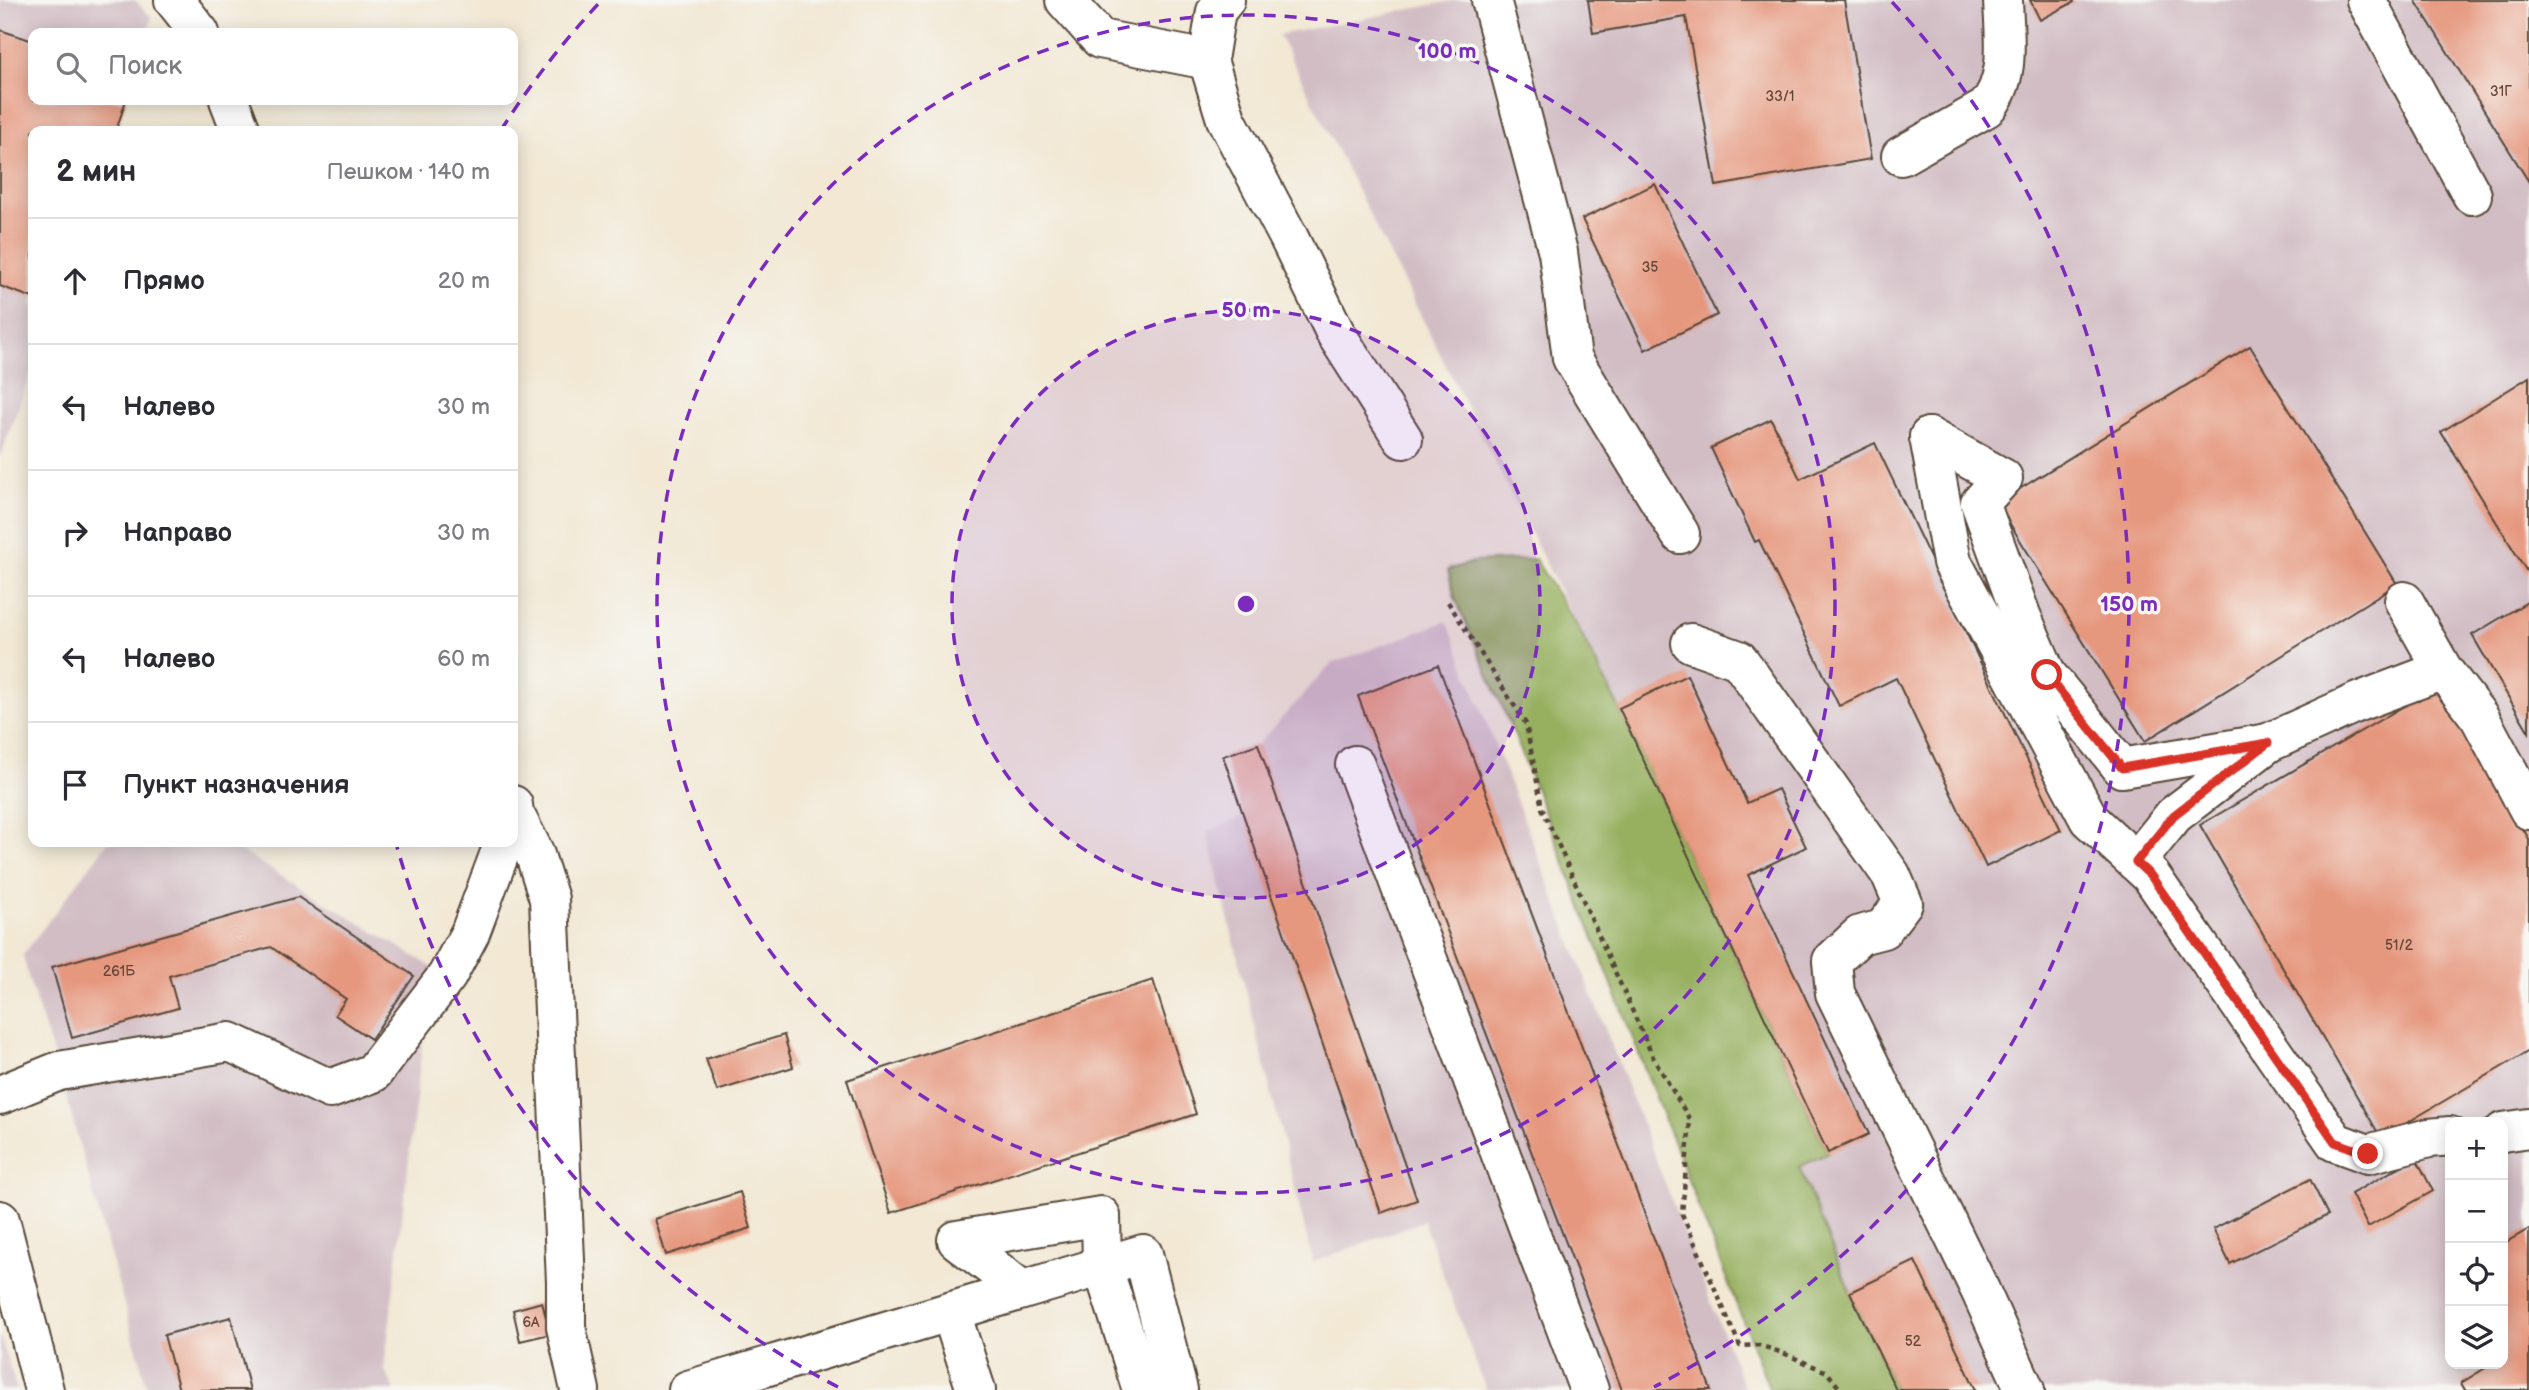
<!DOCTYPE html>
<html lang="ru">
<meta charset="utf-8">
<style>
:root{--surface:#fff;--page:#f2f2f3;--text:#2b2b33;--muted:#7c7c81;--line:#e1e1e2}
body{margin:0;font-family:"Balsamiq Sans",sans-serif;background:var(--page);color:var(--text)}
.controls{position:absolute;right:21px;bottom:21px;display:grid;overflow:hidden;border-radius:14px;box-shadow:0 4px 18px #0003}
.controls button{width:63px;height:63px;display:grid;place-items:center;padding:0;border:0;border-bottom:2px solid var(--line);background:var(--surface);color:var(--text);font:35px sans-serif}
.stop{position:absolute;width:21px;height:21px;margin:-16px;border:5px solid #d93025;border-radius:50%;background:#fff}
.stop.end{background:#d93025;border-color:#fff;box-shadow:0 2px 7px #0008}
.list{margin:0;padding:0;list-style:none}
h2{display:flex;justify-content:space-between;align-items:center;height:91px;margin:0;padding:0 28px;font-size:30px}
h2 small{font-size:23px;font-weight:400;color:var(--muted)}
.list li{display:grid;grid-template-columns:46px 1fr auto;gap:21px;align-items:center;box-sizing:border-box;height:126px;padding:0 28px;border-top:2px solid var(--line)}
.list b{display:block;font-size:26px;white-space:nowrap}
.list em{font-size:23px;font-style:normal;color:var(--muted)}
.icon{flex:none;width:38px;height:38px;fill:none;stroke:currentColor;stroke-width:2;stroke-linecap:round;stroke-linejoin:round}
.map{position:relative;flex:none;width:2529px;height:1390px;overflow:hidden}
.search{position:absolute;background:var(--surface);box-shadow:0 4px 18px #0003;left:28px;top:28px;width:490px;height:77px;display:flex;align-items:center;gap:18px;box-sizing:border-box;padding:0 24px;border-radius:14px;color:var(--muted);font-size:26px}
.panel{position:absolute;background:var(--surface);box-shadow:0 4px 18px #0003;left:28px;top:126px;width:490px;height:721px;border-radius:14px}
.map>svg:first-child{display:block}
</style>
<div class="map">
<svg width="2529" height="1390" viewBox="0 0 2529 1390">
<rect width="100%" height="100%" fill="#f6f6f2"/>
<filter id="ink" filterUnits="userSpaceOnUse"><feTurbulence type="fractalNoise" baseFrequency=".0143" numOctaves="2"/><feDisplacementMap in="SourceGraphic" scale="14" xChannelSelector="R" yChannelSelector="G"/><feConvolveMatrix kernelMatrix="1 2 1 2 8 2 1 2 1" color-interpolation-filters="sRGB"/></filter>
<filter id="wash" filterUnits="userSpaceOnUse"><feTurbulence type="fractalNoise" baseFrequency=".00686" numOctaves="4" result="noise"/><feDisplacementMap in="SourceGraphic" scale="28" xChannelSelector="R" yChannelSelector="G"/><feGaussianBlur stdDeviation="1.57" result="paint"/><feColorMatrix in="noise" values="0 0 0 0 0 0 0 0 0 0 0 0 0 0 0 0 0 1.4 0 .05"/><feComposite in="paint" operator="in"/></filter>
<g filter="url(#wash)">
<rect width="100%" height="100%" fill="#f2e8d4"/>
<g fill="#d2bdc5" fill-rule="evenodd">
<polygon points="0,0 135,0 152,18 147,33 33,33 33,100 126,100 116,131 33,131 33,366 0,458"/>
<path d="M1457 0H2529V1390H1896L1850 1292 1799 1167 1827 1153 1619 708 1279 35ZM2450 1122H2503V1364H2450Z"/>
<polygon points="1447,621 1745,1390 1486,1390 1423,1221 1313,1262 1207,832 1243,816 1223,756 1258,744 1331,664"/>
<polygon points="108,842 226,842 447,976 427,1019 422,1047 384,1369 395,1390 148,1390 59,1071 29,980 23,955"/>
<polygon points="0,1335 17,1390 0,1390"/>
</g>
<polygon fill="#97b061" stroke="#696d40" stroke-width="2" points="1535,559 1577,626 1619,708 1828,1153 1799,1167 1850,1292 1896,1390 1770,1390 1515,736 1455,598 1448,570 1473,562"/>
<g id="blocks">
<g fill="#e6987f">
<polygon points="1588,0 1844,0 1871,159 1716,186 1686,17 1593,33"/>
<polygon points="2030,0 2073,0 2074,2 2040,20"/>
<polygon points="2415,0 2529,0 2529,182"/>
<polygon points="0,30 33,41 33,100 126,100 116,131 33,131 33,298 0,286"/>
<polygon points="1655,184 1717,315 1645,350 1582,219"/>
<polygon points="2250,346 2397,584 2145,741 1997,503"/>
<polygon points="2529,377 2529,575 2441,432"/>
<polygon points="1771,419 1800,479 1875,443 2061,830 1986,867 1896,678 1839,706 1759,540 1755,542 1711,448"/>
<polygon points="2529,601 2529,732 2472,635"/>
<polygon points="1438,665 1711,1390 1622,1390 1358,696"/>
<polygon points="1687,675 1747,803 1778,789 1806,847 1748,875 1869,1134 1828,1153 1619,708"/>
<polygon points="2440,685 2529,839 2529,1051 2381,1138 2200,825"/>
<polygon points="1258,744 1417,1200 1381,1213 1223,756"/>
<polygon points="298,897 414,976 371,1039 335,1015 346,999 271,947 169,976 178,1008 72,1038 52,967"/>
<polygon points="1153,980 1196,1114 891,1213 847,1080"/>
<polygon points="784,1035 793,1067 717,1091 706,1059"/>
<polygon points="2416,1158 2433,1191 2368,1227 2351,1194"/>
<polygon points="2310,1179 2328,1215 2230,1264 2213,1229"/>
<polygon points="740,1192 751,1228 666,1255 655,1219"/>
<polygon points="2529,1229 2529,1390 2465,1390 2461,1383 2492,1364 2503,1364 2503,1244"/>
<polygon points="1915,1261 1976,1390 1896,1390 1850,1292"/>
<polygon points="542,1302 550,1334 520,1341 513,1310"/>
<polygon points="231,1317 250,1390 179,1390 164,1335"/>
</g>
</g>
</g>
<g filter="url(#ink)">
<use href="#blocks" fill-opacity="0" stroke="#564639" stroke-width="2"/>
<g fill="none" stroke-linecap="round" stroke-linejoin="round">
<defs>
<g id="minor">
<polyline points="174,0 200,33"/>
<polyline points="1065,0 1100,39 1208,60"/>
<polyline points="1225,0 1216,11 1208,60 1226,119 1288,236 1336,334 1403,439"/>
<polyline points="1491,0 1558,252 1572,358 1680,534"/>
<polyline points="2366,0 2472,195"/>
<polyline points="229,100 241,131"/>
<path d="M1901 156 1986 108C2012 79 2004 36 2003 0"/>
<polyline points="1929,437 1952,562 2089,819 2151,876 2335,1142 2368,1154 2429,1138 2450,1136"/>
<polyline points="1929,437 2003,478 1980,503 2021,615 2047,675 2122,768 2268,743"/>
<polyline points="2404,601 2443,670 2480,718 2529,810"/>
<polyline points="1691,643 1739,660 1891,875 1903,903 1883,929 1860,935 1832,961 1835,993 1980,1290 2025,1390"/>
<polyline points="1355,765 1589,1390"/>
<polyline points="513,805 514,813 534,852 549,899 566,1282 566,1327 580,1390"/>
<polyline points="2136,862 2174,815 2268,743 2358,702 2443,670"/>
<polyline points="0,1095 59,1071 230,1042 330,1089 373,1073 447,976 470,933 504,842"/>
<polyline points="2503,1132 2529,1128"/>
<polyline points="0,1220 44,1390"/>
<polyline points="1022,1290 957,1240 1101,1216 1102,1265 1142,1390"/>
<polyline points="951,1313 976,1390"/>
<polyline points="688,1390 1143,1254 1178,1390"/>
</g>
</defs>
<use href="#minor" stroke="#564639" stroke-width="42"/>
<polyline stroke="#564639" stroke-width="4.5" stroke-dasharray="5 5" stroke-linecap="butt" points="1448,602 1526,724 1542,808 1653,1057 1690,1120 1682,1214 1740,1346 1759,1345 1783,1353 1827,1372 1841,1390"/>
<use href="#minor" stroke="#fff" stroke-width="38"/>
</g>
</g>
<g fill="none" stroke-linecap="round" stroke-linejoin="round" filter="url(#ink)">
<polyline stroke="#d93025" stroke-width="9" points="2047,675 2122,768 2268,743 2174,815 2136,862 2151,876 2335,1142 2368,1154"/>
</g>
<circle cx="1246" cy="604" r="294" fill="#7b2cbf" fill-opacity=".12"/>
<g fill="none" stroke="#7b2cbf" stroke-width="3.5" stroke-dasharray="12 9">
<circle cx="1246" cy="604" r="294"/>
<circle cx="1246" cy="604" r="589"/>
<path d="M838 1387A883 883 0 0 1 397 847M501 130A883 883 0 0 1 600 2M1892 2A883 883 0 0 1 1654 1387"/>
</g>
<g text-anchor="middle" stroke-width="7" stroke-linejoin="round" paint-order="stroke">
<g font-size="14" fill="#664636">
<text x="2501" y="96">31Г</text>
<text x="1780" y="101">33/1</text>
<text x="1650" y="272">35</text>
<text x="2399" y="950">51/2</text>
<text x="119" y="976">261Б</text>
<text x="531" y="1327">6А</text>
<text x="1913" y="1346">52</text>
</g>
</g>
<circle cx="1246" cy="604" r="10" fill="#7b2cbf" stroke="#f6f6f2" stroke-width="3.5"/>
<g font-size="21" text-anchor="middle" font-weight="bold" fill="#7b2cbf" stroke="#f6f6f2" stroke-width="7" stroke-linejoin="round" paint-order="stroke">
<text x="1447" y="58">100 m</text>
<text x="1246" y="317">50 m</text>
<text x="2129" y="611">150 m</text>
</g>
</svg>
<div class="controls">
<button>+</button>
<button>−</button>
<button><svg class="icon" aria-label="locate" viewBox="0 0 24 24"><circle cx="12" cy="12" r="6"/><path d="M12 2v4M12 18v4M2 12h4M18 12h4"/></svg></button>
<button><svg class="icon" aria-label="layers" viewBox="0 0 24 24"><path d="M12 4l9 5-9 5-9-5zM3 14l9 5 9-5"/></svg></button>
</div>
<div class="stop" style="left:2047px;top:675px"></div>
<div class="stop end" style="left:2368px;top:1154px"></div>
<div class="search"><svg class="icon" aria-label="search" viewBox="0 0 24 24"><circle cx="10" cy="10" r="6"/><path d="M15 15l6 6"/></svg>Поиск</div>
<section class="panel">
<h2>2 мин<small>Пешком · 140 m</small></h2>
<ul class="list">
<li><svg class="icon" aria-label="ahead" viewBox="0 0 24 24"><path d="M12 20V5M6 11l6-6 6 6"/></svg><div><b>Прямо</b></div><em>20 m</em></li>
<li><svg class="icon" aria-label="left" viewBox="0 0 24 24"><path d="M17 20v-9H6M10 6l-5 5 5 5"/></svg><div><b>Налево</b></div><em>30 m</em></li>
<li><svg class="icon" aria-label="right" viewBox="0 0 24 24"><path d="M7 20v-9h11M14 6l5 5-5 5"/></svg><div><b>Направо</b></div><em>30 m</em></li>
<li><svg class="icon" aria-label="left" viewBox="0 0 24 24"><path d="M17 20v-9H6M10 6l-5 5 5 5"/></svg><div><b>Налево</b></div><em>60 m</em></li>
<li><svg class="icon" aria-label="arrive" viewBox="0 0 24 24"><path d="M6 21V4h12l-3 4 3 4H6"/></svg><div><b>Пункт назначения</b></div></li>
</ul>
</section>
</div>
